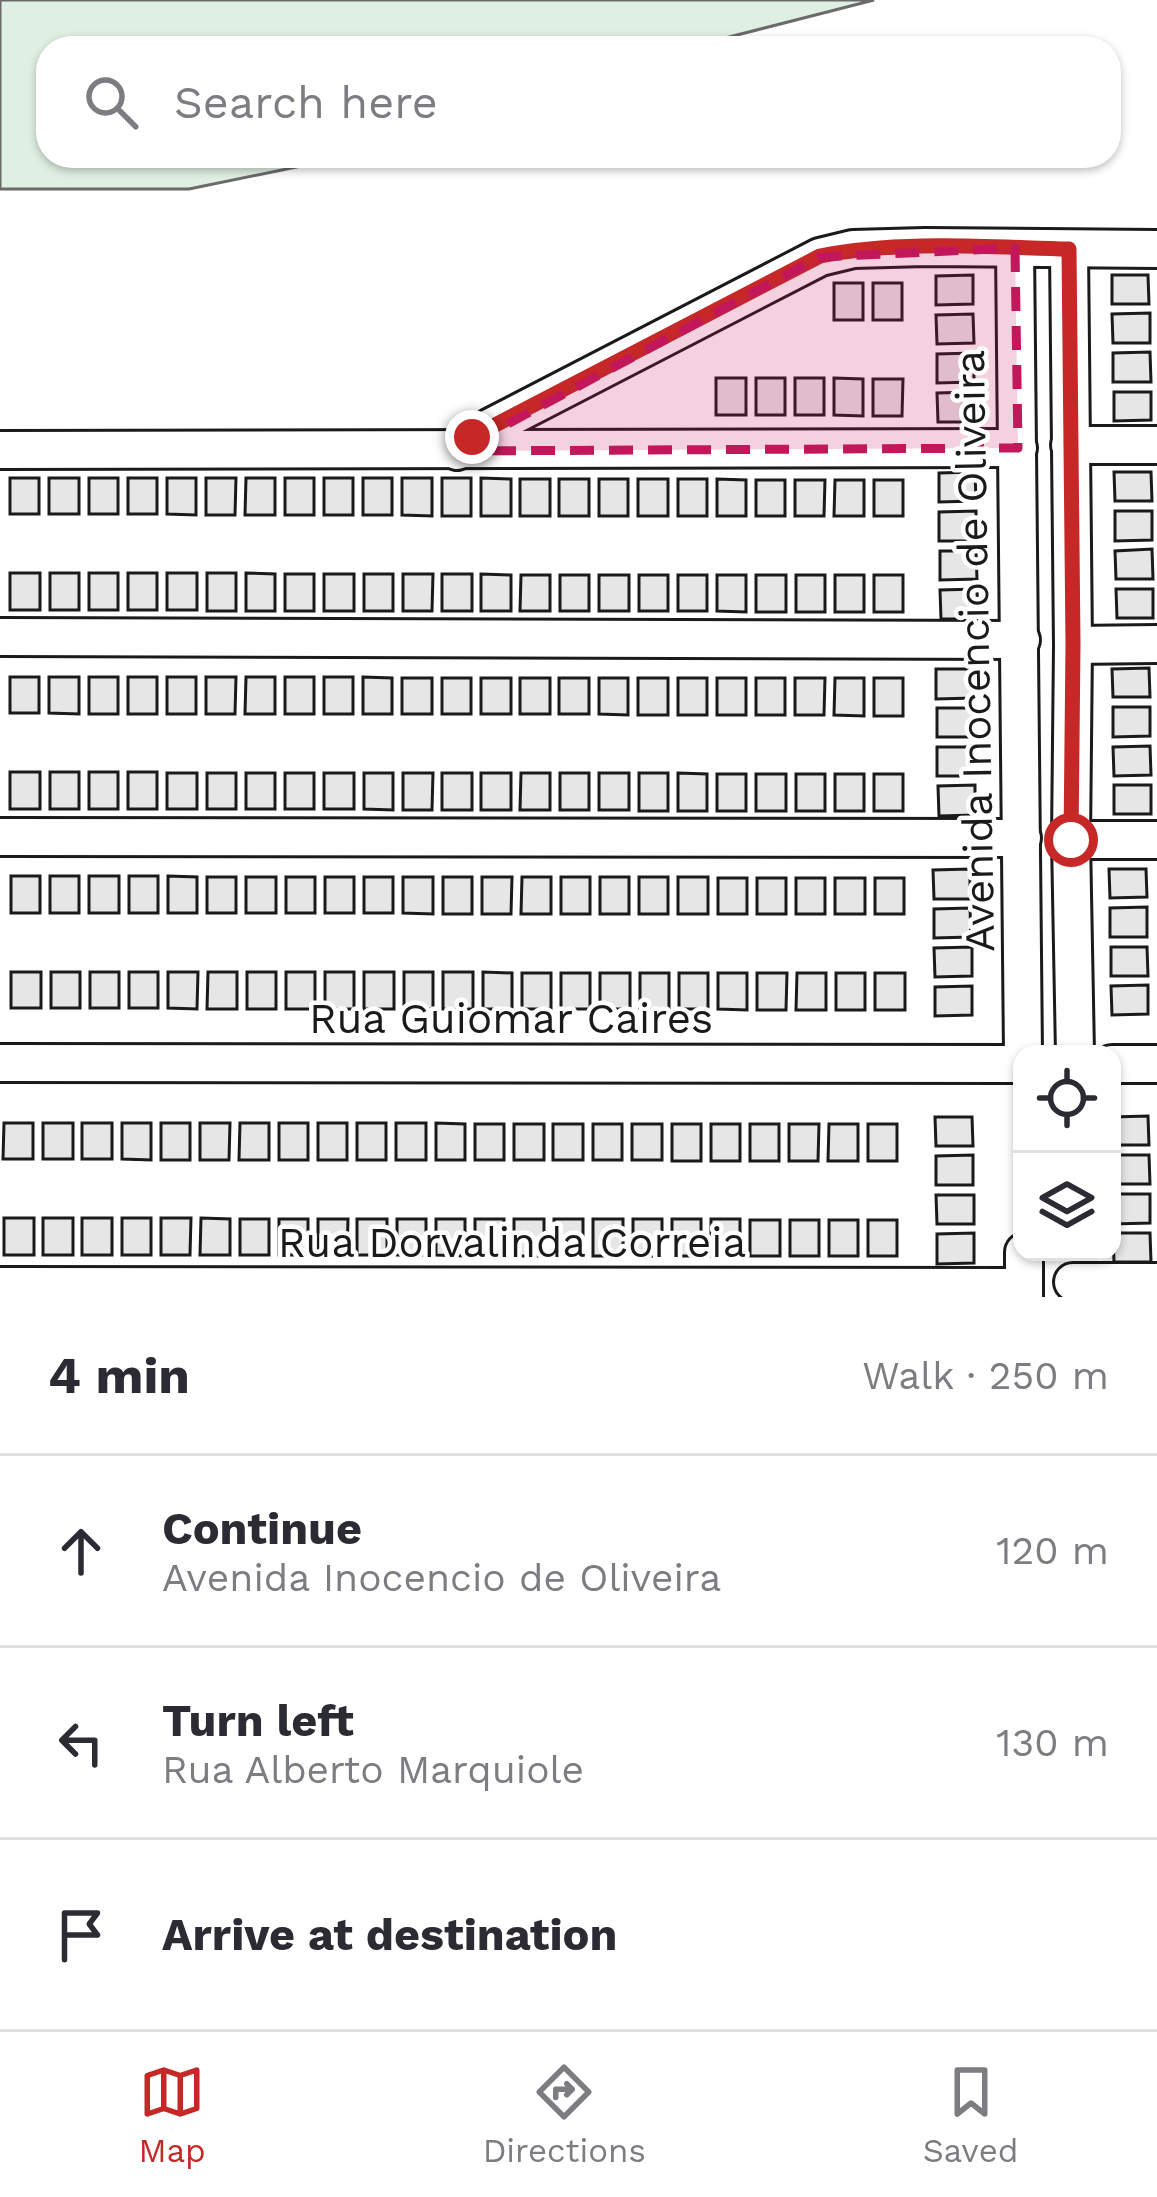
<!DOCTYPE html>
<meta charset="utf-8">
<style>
:root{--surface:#fff;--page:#f7f7f7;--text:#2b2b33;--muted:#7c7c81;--line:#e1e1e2;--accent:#c62828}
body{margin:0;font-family:"Work Sans",sans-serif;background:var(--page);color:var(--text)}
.controls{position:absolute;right:36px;bottom:36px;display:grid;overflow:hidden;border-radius:24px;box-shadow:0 3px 9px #0004}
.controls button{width:108px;height:108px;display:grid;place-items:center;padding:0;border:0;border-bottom:3px solid var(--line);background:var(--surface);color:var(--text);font:60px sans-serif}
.stop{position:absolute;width:36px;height:36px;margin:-27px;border:9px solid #c62828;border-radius:50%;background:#fff}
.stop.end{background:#c62828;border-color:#fff;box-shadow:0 3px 12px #0008}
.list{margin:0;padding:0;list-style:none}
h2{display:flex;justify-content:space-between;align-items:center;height:156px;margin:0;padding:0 48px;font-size:51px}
h2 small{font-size:39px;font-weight:400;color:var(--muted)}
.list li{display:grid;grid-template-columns:78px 1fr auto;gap:36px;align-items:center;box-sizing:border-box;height:192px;padding:0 48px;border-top:3px solid var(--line)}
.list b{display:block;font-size:45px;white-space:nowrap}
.list p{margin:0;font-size:39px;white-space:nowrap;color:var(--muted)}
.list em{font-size:39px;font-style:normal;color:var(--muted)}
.icon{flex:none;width:66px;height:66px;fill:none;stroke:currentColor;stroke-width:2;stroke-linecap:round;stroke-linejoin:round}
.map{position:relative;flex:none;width:1157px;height:1297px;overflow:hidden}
.search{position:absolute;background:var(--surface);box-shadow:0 3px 9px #0004;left:36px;right:36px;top:36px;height:132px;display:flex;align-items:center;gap:30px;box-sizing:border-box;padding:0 42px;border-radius:36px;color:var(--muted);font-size:45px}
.sheet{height:732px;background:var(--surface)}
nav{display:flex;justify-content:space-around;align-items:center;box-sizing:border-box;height:168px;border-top:3px solid var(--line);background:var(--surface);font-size:33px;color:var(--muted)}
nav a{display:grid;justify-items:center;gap:6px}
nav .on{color:var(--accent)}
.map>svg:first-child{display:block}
</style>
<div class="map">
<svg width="1157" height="1297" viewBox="0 0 1157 1297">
<rect width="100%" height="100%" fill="#fff"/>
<polygon fill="#e0efe3" stroke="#6a6a6a" stroke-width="3" points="0,0 874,0 686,48 48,48 48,156 350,156 189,189 0,189"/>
<g fill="#e6e6e6" stroke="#1a1a1a" stroke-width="3">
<polygon points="973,275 973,304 936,305 936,276"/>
<polygon points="1112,275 1148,275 1149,304 1112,304"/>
<rect x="834" y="283" width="29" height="37"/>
<rect x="873" y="283" width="29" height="37"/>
<polygon points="1150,313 1150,343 1113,343 1112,314"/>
<polygon points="973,314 974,343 937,344 936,315"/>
<polygon points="1150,352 1151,382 1113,382 1113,353"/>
<polygon points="974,353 974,382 937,383 937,354"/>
<rect x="716" y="378" width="30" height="37"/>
<rect x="756" y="378" width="29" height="37"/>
<rect x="795" y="378" width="29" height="37"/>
<polygon points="834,378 863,379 863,416 834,415"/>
<polygon points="873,379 903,379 902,416 873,416"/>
<polygon points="974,392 975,422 938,422 937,393"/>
<polygon points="1114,392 1151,392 1151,420 1114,421"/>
<polygon points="975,472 976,501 939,502 939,473"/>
<polygon points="1114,472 1151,472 1152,501 1115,501"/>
<rect x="10" y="478" width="29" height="36"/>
<rect x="49" y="478" width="30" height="36"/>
<rect x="89" y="478" width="29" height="36"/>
<rect x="128" y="478" width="29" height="36"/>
<polygon points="167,478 196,478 196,515 167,514"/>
<polygon points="206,478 236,478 235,515 206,515"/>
<polygon points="246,478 275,478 275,515 245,515"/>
<rect x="285" y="478" width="29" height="37"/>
<rect x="324" y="478" width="29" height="37"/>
<rect x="363" y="478" width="29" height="37"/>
<polygon points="402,478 432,478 432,516 402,515"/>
<rect x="442" y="478" width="29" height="38"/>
<polygon points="481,478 511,479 511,516 481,516"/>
<rect x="520" y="479" width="30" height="37"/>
<rect x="559" y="479" width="30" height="37"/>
<rect x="599" y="479" width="29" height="37"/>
<rect x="638" y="479" width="30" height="37"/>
<rect x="678" y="479" width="29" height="37"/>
<polygon points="717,479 746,480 746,516 717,516"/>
<rect x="756" y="480" width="29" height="36"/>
<polygon points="795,480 825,480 824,516 795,516"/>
<polygon points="835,480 864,480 864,516 834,516"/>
<rect x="874" y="480" width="29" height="36"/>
<polygon points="976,511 976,541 939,541 939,512"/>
<polygon points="1115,511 1152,511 1152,540 1115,541"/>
<polygon points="1152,549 1153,579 1116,579 1115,551"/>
<polygon points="940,551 976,551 977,579 940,580"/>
<rect x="10" y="573" width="30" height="37"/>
<rect x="50" y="573" width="29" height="37"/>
<rect x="89" y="573" width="29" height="37"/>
<rect x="128" y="573" width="29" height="37"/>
<rect x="167" y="573" width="30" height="37"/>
<rect x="207" y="573" width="29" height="38"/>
<polygon points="246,573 275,574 275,611 246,611"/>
<rect x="285" y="574" width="29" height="37"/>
<rect x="324" y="574" width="30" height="37"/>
<rect x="364" y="574" width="29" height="37"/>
<polygon points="403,574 433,574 432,611 403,611"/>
<rect x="442" y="574" width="30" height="37"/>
<polygon points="481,574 511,575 511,611 481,611"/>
<polygon points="521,575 550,575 550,611 520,611"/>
<rect x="560" y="575" width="29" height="36"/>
<rect x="599" y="575" width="30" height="36"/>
<rect x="639" y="575" width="29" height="36"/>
<rect x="678" y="575" width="29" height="36"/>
<polygon points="717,575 746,575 746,612 717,611"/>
<rect x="756" y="575" width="30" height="37"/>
<rect x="796" y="575" width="29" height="37"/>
<rect x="835" y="575" width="29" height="37"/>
<rect x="874" y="575" width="29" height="37"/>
<polygon points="977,589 978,619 941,619 940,590"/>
<polygon points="1116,589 1153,589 1153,618 1117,618"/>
<polygon points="1149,668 1150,697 1113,697 1112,669"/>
<polygon points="936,669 973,669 974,698 936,699"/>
<rect x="10" y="677" width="29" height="36"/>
<polygon points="49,677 79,677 79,714 49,713"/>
<rect x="89" y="677" width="29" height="37"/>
<rect x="128" y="677" width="29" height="37"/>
<rect x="167" y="677" width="29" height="37"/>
<polygon points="206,677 236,677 235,714 206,714"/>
<polygon points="246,677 275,677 275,714 245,714"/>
<rect x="285" y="677" width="29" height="37"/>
<rect x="324" y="677" width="29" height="37"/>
<polygon points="363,677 392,678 392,714 363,714"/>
<rect x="402" y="678" width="30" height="36"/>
<rect x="442" y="678" width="29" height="36"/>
<rect x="481" y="678" width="30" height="36"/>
<rect x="520" y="678" width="30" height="36"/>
<rect x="559" y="678" width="30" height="36"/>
<polygon points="599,678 628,678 628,715 599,714"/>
<rect x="638" y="678" width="30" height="37"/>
<rect x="678" y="678" width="29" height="37"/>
<rect x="717" y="678" width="29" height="37"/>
<rect x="756" y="678" width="29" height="37"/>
<polygon points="795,678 825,678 824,715 795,715"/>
<polygon points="835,678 864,678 864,716 834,715"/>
<rect x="874" y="678" width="29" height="38"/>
<polygon points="1113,707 1150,707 1150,736 1113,737"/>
<rect x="937" y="708" width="37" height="29"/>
<polygon points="1150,746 1151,775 1114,776 1113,747"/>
<polygon points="937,747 974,747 975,776 937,776"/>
<rect x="10" y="772" width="30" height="37"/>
<rect x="50" y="772" width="29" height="37"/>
<rect x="89" y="772" width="29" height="37"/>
<rect x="128" y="772" width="29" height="37"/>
<rect x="167" y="773" width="30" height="36"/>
<rect x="207" y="773" width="29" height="36"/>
<rect x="246" y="773" width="29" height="36"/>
<rect x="285" y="773" width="29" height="36"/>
<rect x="324" y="773" width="30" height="36"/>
<polygon points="364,773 393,773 393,810 364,809"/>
<polygon points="403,773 433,773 432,810 403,810"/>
<rect x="442" y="773" width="30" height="37"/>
<rect x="481" y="773" width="30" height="37"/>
<polygon points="521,773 550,773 550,810 520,810"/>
<rect x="560" y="773" width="29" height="37"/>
<rect x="599" y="773" width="30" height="37"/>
<rect x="639" y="773" width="29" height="38"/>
<polygon points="678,773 707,774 707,811 678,811"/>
<rect x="717" y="774" width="29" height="37"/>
<rect x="756" y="774" width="30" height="37"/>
<rect x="796" y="774" width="29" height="37"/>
<rect x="835" y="774" width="29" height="37"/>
<rect x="874" y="774" width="29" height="37"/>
<polygon points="975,785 975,815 939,816 938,786"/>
<rect x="1114" y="785" width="37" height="29"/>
<polygon points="970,869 970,899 934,899 933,870"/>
<polygon points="1109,869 1146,869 1147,897 1110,898"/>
<rect x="11" y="876" width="29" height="37"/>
<rect x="50" y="876" width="29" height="37"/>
<rect x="89" y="876" width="30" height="37"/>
<rect x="129" y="876" width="29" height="37"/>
<polygon points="168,876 197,877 197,913 168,913"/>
<rect x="207" y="877" width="29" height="36"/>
<rect x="246" y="877" width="30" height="36"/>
<rect x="286" y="877" width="29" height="36"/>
<rect x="325" y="877" width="29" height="36"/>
<rect x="364" y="877" width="29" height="36"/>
<polygon points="403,877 433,877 433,914 403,913"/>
<rect x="443" y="877" width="29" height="37"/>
<polygon points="482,877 512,877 511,914 482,914"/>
<polygon points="522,877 551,877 551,914 521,914"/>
<rect x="561" y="877" width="29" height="37"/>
<rect x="600" y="877" width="29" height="37"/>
<rect x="639" y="877" width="29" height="37"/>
<rect x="678" y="877" width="30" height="37"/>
<rect x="718" y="878" width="29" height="36"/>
<rect x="757" y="878" width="29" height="36"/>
<rect x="796" y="878" width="29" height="36"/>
<rect x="835" y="878" width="30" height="36"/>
<rect x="875" y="878" width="29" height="36"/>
<polygon points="1147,907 1147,937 1110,937 1110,908"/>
<polygon points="970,908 971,937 934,938 934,909"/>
<polygon points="972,947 972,976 935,977 934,948"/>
<polygon points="1111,947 1147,947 1148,976 1111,976"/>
<rect x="11" y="972" width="30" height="36"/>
<rect x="51" y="972" width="29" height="36"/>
<rect x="90" y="972" width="29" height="36"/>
<rect x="129" y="972" width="29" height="36"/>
<polygon points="168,972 198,972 197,1009 168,1008"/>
<polygon points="208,972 237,972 237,1009 207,1009"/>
<rect x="247" y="972" width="29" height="37"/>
<rect x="286" y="972" width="29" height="37"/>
<rect x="325" y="972" width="29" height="37"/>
<rect x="364" y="972" width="30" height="37"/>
<rect x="404" y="972" width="29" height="37"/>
<rect x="443" y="972" width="30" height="37"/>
<polygon points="483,972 512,973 512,1009 483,1009"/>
<rect x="522" y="973" width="29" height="36"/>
<rect x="561" y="973" width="29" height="36"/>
<rect x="600" y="973" width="30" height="36"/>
<rect x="640" y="973" width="29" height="36"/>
<rect x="679" y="973" width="29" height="36"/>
<polygon points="718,973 747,973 747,1010 718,1009"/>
<polygon points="757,973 787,973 786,1010 757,1010"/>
<polygon points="797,973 826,973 826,1010 796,1010"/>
<rect x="836" y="973" width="29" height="37"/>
<rect x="875" y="973" width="30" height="37"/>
<polygon points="1148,985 1148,1014 1112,1015 1111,986"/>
<polygon points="972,986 972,1015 935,1016 935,987"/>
<polygon points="1148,1116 1149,1145 1112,1145 1112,1117"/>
<polygon points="935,1117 972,1117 973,1146 936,1146"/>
<polygon points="4,1123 33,1123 33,1159 3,1159"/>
<rect x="43" y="1123" width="30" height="36"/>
<rect x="82" y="1123" width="30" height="36"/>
<polygon points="122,1123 151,1123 151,1160 122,1159"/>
<rect x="161" y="1123" width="29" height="37"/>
<polygon points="200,1123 230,1123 229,1160 200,1160"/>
<polygon points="240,1123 269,1123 269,1160 239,1160"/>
<rect x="279" y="1123" width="29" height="37"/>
<rect x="318" y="1123" width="29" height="37"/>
<rect x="357" y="1123" width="29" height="37"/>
<rect x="396" y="1123" width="30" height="37"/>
<polygon points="436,1123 465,1124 465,1160 436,1160"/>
<rect x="475" y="1124" width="29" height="36"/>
<rect x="514" y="1124" width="30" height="36"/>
<rect x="553" y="1124" width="30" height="36"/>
<rect x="593" y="1124" width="29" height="36"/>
<rect x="632" y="1124" width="30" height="36"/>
<rect x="672" y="1124" width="29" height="37"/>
<rect x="711" y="1124" width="29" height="37"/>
<rect x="750" y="1124" width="29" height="37"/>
<polygon points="789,1124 819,1124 818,1161 789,1161"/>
<polygon points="829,1124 858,1124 858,1161 828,1161"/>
<rect x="868" y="1124" width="29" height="37"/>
<polygon points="973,1155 973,1185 936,1185 936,1156"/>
<polygon points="1112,1155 1149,1155 1150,1184 1113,1184"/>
<polygon points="1113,1194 1150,1194 1150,1223 1113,1224"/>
<polygon points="936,1195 974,1195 974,1224 937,1224"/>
<rect x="4" y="1218" width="30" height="37"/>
<rect x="43" y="1218" width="30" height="37"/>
<rect x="82" y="1218" width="30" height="37"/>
<rect x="122" y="1218" width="29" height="37"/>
<polygon points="161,1218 191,1218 190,1255 161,1255"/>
<polygon points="201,1218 230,1219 230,1255 200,1255"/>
<rect x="240" y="1219" width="29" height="36"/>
<rect x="279" y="1219" width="29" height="36"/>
<polygon points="318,1219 348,1219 347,1255 318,1255"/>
<rect x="357" y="1219" width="30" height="36"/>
<rect x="397" y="1219" width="29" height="36"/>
<polygon points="436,1219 465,1219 465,1256 436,1255"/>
<rect x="475" y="1219" width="29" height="37"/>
<rect x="514" y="1219" width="30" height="37"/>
<rect x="554" y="1219" width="29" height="37"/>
<rect x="593" y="1219" width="30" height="37"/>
<rect x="633" y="1219" width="29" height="37"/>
<rect x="672" y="1219" width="29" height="37"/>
<rect x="711" y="1219" width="29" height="37"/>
<rect x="750" y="1220" width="30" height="36"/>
<rect x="790" y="1220" width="29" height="36"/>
<rect x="829" y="1220" width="29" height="36"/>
<rect x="868" y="1220" width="29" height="36"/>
<polygon points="974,1233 974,1263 937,1264 937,1234"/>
<polygon points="1113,1233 1150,1233 1151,1262 1114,1262"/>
</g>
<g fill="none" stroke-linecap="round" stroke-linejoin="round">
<defs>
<g id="minor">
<polyline points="1015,248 1023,1054"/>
<polyline points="1069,249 1073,645 1071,840 1075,1054"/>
<polyline points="1070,445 1157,445"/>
<polyline points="0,450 1018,448"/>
<polyline points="457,451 491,427 820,257 853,249 925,247 1157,249"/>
<polyline points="0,637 1021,640"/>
<polyline points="1073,645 1157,644"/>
<polyline points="0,837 1022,838"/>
<polyline points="1071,840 1157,840"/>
<polyline points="0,1063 1022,1064"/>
<polyline points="1112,1064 1157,1064"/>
<polyline points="1024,1252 1024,1297"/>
<polyline points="1073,1282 1157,1282"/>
<polyline points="0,1286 1024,1287"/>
</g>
</defs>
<use href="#minor" stroke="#1a1a1a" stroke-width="42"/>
<use href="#minor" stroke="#fff" stroke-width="36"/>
</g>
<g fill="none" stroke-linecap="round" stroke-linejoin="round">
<path stroke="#c62828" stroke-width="15" d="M472 437 820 256C900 240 987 247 1069 249L1073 644 1071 840"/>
</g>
<path fill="#c2185b" fill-opacity="0.2" stroke="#c2185b" stroke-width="9" stroke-dasharray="24 15" stroke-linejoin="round" d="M1015 248 1018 448 457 451 820 257Z"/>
<g text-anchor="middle" stroke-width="9" stroke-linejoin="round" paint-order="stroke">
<g font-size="42" fill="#1a1a1a" stroke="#fff">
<text transform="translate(974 651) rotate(-91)" y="15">Avenida Inocencio de Oliveira</text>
<text x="511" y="1033">Rua Guiomar Caires</text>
<text x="512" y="1257">Rua Dorvalinda Correia</text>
</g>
</g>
</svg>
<div class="controls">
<button><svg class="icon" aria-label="locate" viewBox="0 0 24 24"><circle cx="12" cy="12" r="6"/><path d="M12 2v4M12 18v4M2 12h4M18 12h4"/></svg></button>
<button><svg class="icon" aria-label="layers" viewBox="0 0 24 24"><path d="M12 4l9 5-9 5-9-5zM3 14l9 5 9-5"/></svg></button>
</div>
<div class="stop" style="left:1071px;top:840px"></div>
<div class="stop end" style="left:472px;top:437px"></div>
<div class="search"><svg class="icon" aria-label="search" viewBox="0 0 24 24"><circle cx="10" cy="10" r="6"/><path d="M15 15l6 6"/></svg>Search here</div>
</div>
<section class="sheet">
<h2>4 min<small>Walk · 250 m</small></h2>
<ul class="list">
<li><svg class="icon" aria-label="ahead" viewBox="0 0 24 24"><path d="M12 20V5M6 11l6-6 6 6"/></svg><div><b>Continue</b><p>Avenida Inocencio de Oliveira</p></div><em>120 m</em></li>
<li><svg class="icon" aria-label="left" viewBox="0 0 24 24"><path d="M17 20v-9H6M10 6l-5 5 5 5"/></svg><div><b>Turn left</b><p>Rua Alberto Marquiole</p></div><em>130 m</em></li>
<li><svg class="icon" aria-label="arrive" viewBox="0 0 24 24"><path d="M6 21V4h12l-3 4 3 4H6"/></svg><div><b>Arrive at destination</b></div></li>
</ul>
</section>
<nav>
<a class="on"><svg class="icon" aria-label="map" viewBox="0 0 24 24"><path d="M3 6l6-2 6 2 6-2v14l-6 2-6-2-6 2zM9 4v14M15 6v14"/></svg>Map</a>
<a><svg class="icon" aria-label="directions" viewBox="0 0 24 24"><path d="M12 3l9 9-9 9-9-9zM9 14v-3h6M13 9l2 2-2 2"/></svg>Directions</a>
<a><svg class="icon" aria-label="saved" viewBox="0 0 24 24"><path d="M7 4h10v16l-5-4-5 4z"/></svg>Saved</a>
</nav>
